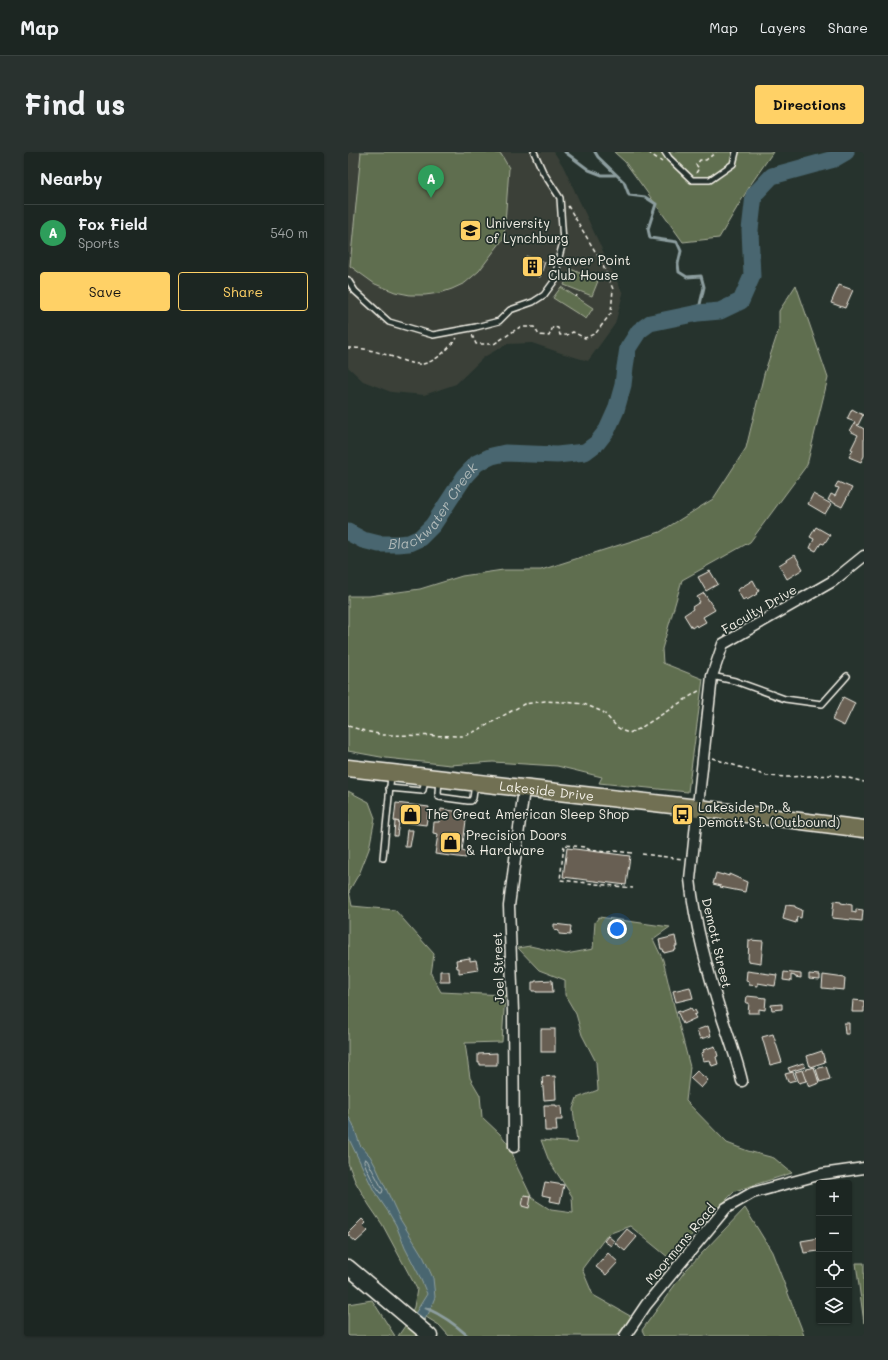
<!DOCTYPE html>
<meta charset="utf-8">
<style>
:root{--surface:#1c2622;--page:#29322f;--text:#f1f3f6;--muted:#a0a5a5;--line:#3a4340;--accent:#ffd166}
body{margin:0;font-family:Mali,sans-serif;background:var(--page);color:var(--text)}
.controls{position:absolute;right:12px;bottom:12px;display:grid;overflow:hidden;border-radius:4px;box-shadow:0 1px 3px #0004}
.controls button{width:36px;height:36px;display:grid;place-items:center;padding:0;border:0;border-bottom:1px solid var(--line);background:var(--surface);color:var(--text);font:20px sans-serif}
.you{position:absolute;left:269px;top:777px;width:14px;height:14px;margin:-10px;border:3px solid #fff;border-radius:50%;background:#1a73e8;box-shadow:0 0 0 6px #1a73e833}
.badge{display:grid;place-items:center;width:26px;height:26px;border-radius:50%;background:var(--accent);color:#fff;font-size:13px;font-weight:700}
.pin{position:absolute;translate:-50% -33px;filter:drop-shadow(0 1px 2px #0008)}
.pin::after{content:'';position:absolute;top:21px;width:14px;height:12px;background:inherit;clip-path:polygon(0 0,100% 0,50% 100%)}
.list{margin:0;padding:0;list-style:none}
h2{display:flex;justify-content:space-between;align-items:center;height:52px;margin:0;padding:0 16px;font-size:17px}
h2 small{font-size:13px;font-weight:400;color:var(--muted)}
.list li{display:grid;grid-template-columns:26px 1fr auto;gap:12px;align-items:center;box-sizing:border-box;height:56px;padding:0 16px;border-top:1px solid var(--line)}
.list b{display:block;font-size:15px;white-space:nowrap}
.list p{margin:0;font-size:13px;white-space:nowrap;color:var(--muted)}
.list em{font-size:13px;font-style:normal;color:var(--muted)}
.actions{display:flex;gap:8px;padding:12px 16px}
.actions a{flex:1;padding:9px 0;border:1px solid var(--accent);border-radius:4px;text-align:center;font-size:14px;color:var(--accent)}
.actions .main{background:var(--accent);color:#111}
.icon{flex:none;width:22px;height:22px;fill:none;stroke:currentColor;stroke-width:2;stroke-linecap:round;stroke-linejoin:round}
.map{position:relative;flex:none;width:516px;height:1184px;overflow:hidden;border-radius:4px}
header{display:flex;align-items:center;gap:24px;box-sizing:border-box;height:56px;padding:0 20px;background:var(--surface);border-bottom:1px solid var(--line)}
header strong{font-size:19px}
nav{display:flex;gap:22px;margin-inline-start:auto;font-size:14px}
.intro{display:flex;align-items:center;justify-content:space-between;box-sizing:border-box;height:96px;padding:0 24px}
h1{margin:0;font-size:28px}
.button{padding:10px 18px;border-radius:4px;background:var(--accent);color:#111;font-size:14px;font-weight:700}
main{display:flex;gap:24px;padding:0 24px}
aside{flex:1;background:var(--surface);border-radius:4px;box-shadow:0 1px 3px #0004}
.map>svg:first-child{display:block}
</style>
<header>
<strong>Map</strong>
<nav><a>Map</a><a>Layers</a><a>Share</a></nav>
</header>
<div class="intro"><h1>Find us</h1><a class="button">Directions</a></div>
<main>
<aside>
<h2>Nearby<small></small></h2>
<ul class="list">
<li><span class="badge" style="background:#2e9e5b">A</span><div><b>Fox Field</b><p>Sports</p></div><em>540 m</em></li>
</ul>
<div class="actions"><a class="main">Save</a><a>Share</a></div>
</aside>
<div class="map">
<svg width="516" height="1184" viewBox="0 0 516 1184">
<rect width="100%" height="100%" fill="#26332d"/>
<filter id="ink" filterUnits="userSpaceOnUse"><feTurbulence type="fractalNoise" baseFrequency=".025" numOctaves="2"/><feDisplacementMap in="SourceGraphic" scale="8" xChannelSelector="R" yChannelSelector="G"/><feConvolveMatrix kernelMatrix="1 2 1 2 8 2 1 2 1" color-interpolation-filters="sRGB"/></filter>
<g filter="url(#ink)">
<polygon fill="#3a4038" points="0,0 206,0 215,14 275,142 267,172 240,209 213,201 184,191 159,192 136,205 108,232 76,243 43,240 15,229 0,215"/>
<g fill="#5f6e4f" stroke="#aab09c">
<polygon points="13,0 145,0 153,2 161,16 156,86 131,119 117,131 104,137 92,141 77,143 62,143 47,140 27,132 2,114"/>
<polygon points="266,0 425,0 403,32 371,86 335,90 277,10"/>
<polygon points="223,117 250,129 244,144 216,133"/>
<polygon points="448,133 480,226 459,313 402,390 334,428 314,497 315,511 355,527 340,640 251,631 254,625 209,614 145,610 102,613 38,606 0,599 0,444 21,444 72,437 114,424 155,418 193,418 312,380 365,347 398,296 416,222 431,177 431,159"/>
<polygon points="213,135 245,156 238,167 205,146"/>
<polygon points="0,639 21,650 27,666 21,697 12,720 1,739 4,754 47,758 86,802 83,822 93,840 157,843 154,890 117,891 122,926 132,943 134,965 152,982 162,994 169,1015 184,1046 203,1058 225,1061 224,1044 201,1009 193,988 229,991 225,957 229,946 250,938 248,910 234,883 228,862 217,843 217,828 191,818 170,796 182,794 218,802 245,797 247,770 251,765 322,775 305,787 315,808 322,838 342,915 338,949 379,991 400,999 426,1006 444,1021 387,1039 321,1106 282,1074 260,1082 234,1117 245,1143 284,1165 269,1184 101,1184 91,1173 78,1165 68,1182 70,1184 50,1184 57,1174 66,1155 69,1137 34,1072 21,1053 7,1029 0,1011"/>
<polygon points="397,1056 424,1100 453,1175 456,1184 297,1184 294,1178 337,1119"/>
<polygon points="508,1111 516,1111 516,1171"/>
<polygon points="24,1148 47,1184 0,1184 0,1152"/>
</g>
<polygon fill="#49666f" stroke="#8d9e9f" points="0,964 5,972 12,993 22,1004 28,1015 52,1067 76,1106 85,1126 87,1145 80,1163 69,1173 63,1168 79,1142 71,1123 57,1096 48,1073 41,1061 26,1039 0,985"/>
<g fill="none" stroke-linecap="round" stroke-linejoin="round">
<path stroke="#b0b9b8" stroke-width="1" d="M17 1007 19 1008 35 1038 34 1041H32C25 1031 20 1020 16 1010Z"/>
<g stroke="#8d9e9f" stroke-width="3">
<polyline points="217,0 241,18 254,23 267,23"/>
<polyline points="247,0 250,5 276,30 281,43 297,45 308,52 300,77 302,86 329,90 333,99 330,112 331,120 339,125 353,124 356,135 350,161"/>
<path d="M78 1156C94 1163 107 1172 120 1184"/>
</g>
<path stroke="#49666f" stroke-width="17" id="s1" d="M0 380 15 388 31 392H49L61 391 72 386 85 373 117 324 129 311 144 304 157 301 209 303 237 300 249 291 259 278 268 258 275 233 277 215 280 196 291 179 302 171 350 161 372 159 393 149 404 124 402 78 406 43 424 24 486 7 498 0"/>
</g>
<g fill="#685f52" stroke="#f4f1e8">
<polygon points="178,104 197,110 192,125 174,119"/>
<polygon points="491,133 505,138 497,156 483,151"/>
<polygon points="504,257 515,263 510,273 509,273 516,277 516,304 513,310 501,305 505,298 503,297 510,283 502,279 507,270 499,267"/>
<polygon points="490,330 504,336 494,355 480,348 483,342 487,344 491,336 487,335"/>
<polygon points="465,342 483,352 477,362 460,352"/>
<polygon points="468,375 482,383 476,392 473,391 468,399 462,396 466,387 462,385"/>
<polygon points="447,403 455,417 439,427 431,413"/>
<polygon points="362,419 370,432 358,439 350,425"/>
<polygon points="405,428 411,439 408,441 409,442 399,448 398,446 395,448 389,438"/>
<polygon points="356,441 367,458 355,465 358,470 349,475 348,473 344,476 336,463 345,457 344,455 352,450 349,445"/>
<polygon points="495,545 507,551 496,574 484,568"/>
<polygon points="48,651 81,655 78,673 46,669"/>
<polygon points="93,657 119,661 114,699 118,700 118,706 87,702 90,682 85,681 86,670 91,670"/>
<polygon points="47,669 51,670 49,684 46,684"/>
<polygon points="59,678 65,678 62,695 57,695"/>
<polygon points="219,696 282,704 278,733 215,725"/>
<polygon points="368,721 375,723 375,722 381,724 381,722 399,730 397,740 372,735 373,734 365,732"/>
<polygon points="486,749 493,750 493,751 504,753 504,760 508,761 508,757 515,758 514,769 484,766"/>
<polygon points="438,753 447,754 447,755 454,758 453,766 449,765 448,771 435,767"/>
<polygon points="206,772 223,774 222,783 211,782 211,779 206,778"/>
<polygon points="327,784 329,794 327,794 328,798 316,801 315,797 313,797 311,788"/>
<polygon points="401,788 415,789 413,811 400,809"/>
<polygon points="122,806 122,809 128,808 130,818 111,821 111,816 109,816 108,808"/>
<polygon points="92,819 101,819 102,830 92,830"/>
<polygon points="399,819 429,823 427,834 410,831 410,834 401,833 401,830 398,829"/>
<polygon points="436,820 453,822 453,826 447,825 447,824 443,823 443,829 435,828"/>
<polygon points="461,822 472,823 472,828 461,827"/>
<polygon points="475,823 497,826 496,838 474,836"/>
<polygon points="204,828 205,840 188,840 188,839 184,839 184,830 187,830 187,829"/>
<polygon points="342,835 345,846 328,850 325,839"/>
<polygon points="399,844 418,846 417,858 411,857 411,861 400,861 401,851 398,851"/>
<polygon points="505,848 516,849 516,860 504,860"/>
<polygon points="434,852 434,857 424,858 423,853"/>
<polygon points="343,856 345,859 347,858 349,862 346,863 348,866 335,872 329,859 332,858 333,860"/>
<polygon points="496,871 501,871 501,882 497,882"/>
<polygon points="360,874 363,884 352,887 349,878"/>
<rect x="193" y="877" width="14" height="23"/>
<polygon points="425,882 434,910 422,913 414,885"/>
<polygon points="367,894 370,904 368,905 370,912 364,914 362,908 355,909 353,901 356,900 355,898"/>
<polygon points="474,899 477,910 462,915 459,904"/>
<polygon points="149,901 149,913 132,913 132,911 130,911 130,902"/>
<polygon points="455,911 457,915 442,920 440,916"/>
<polygon points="478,914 482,927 472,930 468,917"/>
<polygon points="466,915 471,931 461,935 455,918"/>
<polygon points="454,918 458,929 451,931 447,920"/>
<polygon points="349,919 360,928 353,936 342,926"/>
<polygon points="445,920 448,928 440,930 437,922"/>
<polygon points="207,924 208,947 196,948 194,925"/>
<polygon points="196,953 208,953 208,954 213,954 214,968 208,968 209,979 197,979"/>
<polygon points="197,1030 216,1033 212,1051 202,1049 203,1045 194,1043"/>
<polygon points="176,1043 183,1044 181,1056 174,1054"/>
<polygon points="14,1067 18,1071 15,1074 20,1079 8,1090 0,1083 0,1081"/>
<polygon points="279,1077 289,1085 277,1099 267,1091"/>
<polygon points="260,1084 266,1089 263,1094 256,1089"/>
<polygon points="471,1086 471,1099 456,1101 453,1089"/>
<polygon points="260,1101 270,1110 258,1123 248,1115"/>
</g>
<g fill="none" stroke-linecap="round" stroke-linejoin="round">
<defs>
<g id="service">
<polyline points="317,0 321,6 344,28 362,28 385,12 388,0"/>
<polyline points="0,128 7,139 41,170 85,183 128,175 151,169 162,158 185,150 196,143 207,128 211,105 215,90 212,46 195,20 186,0"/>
<polyline points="364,524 387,529 437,547 474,552 499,524"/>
<polyline points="91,628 90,641 91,645 120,649 123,649 125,646 127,632"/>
<polyline points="41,636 74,639 75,638 77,626"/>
<polyline points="35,706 43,624"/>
</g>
<g id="minor">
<path d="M394 929C389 907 381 886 374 865 360 820 347 774 342 727L364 524 375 492 485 429 516 404"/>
<polyline points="166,995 165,860 161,754 176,637"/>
<polyline points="277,1184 298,1153 378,1056 404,1041 474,1022 516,1016"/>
</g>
<polyline id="secondary" points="0,1115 82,1184"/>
<g id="primary">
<path id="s2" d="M0 616 350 656 516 677"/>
</g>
</defs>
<use href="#service" stroke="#f4f1e8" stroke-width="8"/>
<use href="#minor" stroke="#f4f1e8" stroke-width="13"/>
<use href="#secondary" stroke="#f4f1e8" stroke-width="17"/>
<use href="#primary" stroke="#f4f1e8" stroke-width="19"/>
<g stroke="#f4f1e8" stroke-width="1.5" stroke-dasharray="4 3" stroke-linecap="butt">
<polyline points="300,0 314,10"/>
<polyline points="348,21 351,16 348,13 352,8 358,8 368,0"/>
<polyline points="228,145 229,143"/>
<polyline points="124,183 128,192 146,192 172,175 186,175 191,183 201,184 205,175 210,176 212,183 219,183 225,180 237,186 248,181 263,161 265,137 253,109 220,54"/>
<path d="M0 196C16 195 33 201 48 206 56 209 66 213 75 212 89 209 100 197 109 186"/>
<polyline points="0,574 17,579 35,583 116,584 130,578 176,552 197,549 217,550 236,552 255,560 269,575 275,579 281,581 291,577 352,538"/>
<polyline points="364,606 419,624 440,625 486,623 505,627 516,630"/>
<polyline points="284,701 268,699 259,700 250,699 242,698 236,695 216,693 212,728 285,736"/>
<polyline points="294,702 335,707"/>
</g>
<use href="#service" stroke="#26332d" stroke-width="5"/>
<use href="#minor" stroke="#26332d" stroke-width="10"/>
<use href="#secondary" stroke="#26332d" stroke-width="14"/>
<use href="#primary" stroke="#716f52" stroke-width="16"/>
</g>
</g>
<defs>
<symbol id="university-square" viewBox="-11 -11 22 22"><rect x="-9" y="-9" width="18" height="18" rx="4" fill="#ffd166" stroke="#26332d"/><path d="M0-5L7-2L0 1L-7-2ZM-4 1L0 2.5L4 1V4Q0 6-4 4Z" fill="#111"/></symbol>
<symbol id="building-square" viewBox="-11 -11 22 22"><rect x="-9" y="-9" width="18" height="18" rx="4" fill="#ffd166" stroke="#26332d"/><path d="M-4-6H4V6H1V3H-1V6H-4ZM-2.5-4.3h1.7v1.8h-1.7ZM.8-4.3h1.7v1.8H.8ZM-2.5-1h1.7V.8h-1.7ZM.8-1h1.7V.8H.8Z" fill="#111"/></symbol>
<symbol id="shop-square" viewBox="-11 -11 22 22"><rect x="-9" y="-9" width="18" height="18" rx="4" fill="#ffd166" stroke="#26332d"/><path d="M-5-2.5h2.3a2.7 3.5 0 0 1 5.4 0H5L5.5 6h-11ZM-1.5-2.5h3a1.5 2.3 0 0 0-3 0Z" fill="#111"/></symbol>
<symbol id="bus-square" viewBox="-11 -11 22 22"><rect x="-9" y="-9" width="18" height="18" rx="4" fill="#ffd166" stroke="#26332d"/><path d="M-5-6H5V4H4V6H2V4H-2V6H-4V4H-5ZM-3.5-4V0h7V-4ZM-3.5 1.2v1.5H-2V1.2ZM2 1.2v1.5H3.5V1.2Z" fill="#111"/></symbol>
</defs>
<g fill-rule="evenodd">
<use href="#university-square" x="110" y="66" width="25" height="25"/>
<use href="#building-square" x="172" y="102" width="25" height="25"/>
<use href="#shop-square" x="50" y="650" width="25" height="25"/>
<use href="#bus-square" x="322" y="650" width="25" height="25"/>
<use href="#shop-square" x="90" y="678" width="25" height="25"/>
</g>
<g text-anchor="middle" stroke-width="3.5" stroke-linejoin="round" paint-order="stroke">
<g font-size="13" fill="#f4f1e8" stroke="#26332d" text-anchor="start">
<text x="138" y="76">University<tspan x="138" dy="15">of Lynchburg</tspan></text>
<text x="200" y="113">Beaver Point<tspan x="200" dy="15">Club House</tspan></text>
<text x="350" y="660">Lakeside Dr. &amp;<tspan x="350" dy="15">Demott St. (Outbound)</tspan></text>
<text x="78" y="667">The Great American Sleep Shop</text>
<text x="118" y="688">Precision Doors<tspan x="118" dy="15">&amp; Hardware</tspan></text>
</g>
<g font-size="13" fill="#f4f1e8" stroke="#26332d">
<text transform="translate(411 457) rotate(-30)" y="5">Faculty Drive</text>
<text dy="5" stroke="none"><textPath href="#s2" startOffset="200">Lakeside Drive</textPath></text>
<text transform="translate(369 791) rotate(77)" y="5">Demott Street</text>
<text transform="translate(150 816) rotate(-92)" y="5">Joel Street</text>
<text transform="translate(332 1092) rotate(-50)" y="5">Moormans Road</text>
</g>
<g font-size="14" font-style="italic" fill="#b0b9b8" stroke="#26332d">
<text dy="5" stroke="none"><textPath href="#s1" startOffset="105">Blackwater Creek</textPath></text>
</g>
</g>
</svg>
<div class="controls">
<button>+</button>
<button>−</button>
<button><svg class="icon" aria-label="locate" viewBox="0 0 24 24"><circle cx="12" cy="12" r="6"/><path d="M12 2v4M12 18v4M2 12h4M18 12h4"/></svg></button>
<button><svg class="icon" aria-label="layers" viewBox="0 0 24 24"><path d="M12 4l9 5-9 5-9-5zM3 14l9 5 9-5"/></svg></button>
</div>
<div class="you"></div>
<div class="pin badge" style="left:83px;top:46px;background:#2e9e5b">A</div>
</div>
</main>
